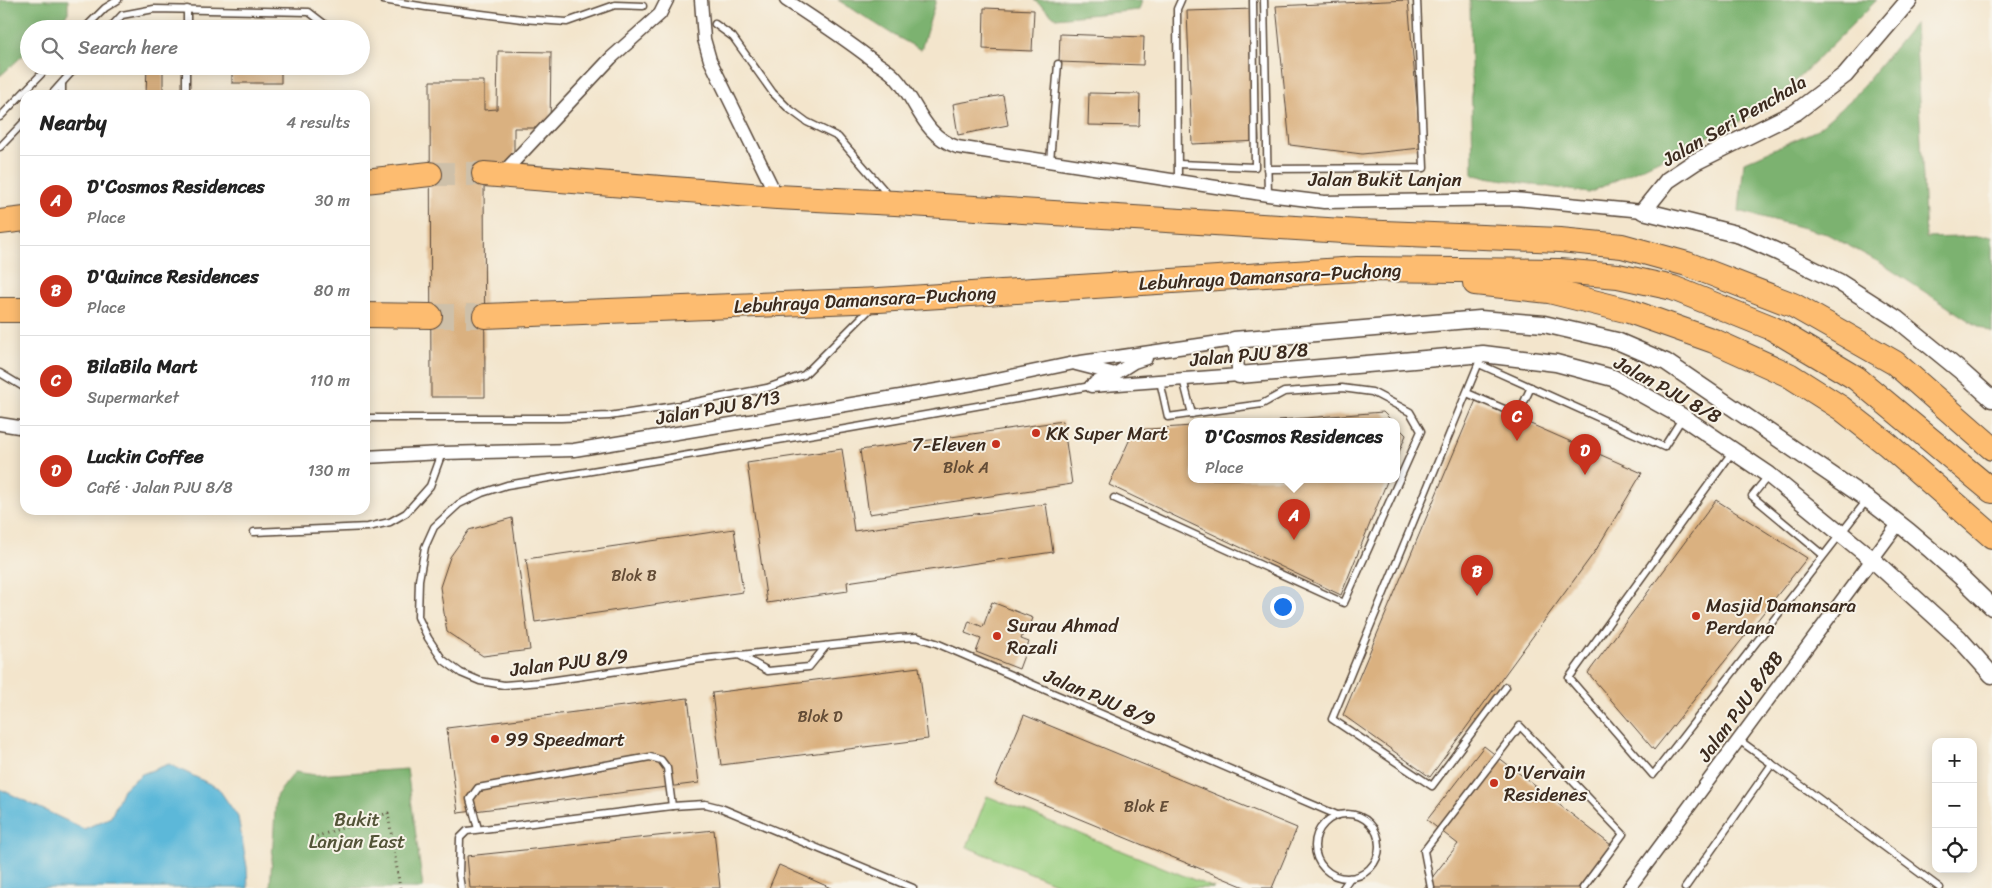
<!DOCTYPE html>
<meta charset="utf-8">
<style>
:root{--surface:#fff;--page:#f6f6f6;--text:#222;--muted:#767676;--line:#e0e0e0;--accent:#c8321e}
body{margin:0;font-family:Sriracha,sans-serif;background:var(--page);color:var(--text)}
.controls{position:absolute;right:15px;bottom:15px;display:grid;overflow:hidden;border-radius:10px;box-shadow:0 2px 12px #0003}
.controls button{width:45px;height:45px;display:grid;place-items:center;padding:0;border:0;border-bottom:1px solid var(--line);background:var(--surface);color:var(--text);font:25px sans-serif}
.you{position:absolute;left:1282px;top:606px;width:18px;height:18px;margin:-12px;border:4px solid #fff;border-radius:50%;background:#1a73e8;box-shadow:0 0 0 8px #1a73e833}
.badge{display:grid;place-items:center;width:32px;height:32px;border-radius:50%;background:var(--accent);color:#fff;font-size:16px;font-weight:700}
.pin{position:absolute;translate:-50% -41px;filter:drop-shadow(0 1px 2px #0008)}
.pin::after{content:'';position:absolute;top:26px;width:18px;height:15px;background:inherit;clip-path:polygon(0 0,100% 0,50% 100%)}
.popup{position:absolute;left:1188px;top:418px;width:212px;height:65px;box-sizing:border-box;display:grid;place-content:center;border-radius:10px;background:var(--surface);filter:drop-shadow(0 1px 4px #0005);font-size:16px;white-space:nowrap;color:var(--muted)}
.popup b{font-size:19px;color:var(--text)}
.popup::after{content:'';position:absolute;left:50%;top:100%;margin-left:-10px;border:10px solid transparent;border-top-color:var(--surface)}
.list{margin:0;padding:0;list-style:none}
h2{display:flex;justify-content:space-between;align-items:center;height:65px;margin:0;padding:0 20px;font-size:21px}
h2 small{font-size:16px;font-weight:400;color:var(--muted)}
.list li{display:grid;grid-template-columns:32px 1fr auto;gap:15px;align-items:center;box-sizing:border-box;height:90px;padding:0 20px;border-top:1px solid var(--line)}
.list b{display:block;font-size:19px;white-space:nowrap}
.list p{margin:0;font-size:16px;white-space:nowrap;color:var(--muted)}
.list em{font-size:16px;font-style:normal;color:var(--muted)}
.icon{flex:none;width:28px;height:28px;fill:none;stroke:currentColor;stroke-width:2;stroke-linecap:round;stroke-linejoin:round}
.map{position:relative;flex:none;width:1992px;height:888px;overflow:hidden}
.search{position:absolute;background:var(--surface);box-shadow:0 2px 12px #0003;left:20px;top:20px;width:350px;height:55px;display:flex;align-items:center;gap:12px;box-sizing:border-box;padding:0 18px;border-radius:28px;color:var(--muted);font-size:19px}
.panel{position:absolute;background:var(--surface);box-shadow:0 2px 12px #0003;left:20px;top:90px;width:350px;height:425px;border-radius:15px}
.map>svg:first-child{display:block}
</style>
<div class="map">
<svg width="1992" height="888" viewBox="0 0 1992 888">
<rect width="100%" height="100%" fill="#f7f3e8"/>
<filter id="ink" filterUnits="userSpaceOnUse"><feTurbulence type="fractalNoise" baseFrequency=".02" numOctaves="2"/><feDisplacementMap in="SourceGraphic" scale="10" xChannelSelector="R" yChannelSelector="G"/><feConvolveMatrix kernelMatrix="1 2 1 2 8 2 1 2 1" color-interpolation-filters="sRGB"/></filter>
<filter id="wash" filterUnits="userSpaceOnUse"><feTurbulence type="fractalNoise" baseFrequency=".0096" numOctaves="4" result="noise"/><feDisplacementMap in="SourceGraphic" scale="20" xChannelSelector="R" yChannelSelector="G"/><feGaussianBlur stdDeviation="1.12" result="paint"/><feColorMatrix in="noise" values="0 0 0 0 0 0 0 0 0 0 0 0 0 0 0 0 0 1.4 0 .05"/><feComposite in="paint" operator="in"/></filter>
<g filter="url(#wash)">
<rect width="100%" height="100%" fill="#f3e5cc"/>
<polygon fill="#9bd082" stroke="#6b7d50" points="987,796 1214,888 1067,888 967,847"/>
<g fill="#7cb270" stroke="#5c6e47">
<polygon points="0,0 68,0 68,13 51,29 29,29 29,50 0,76"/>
<polygon points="838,0 936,0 921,50 892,34"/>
<polygon points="1034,0 1142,0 1139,10 1056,18"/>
<polygon points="1470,0 1877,0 1768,108 1589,193 1473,175"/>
<polygon points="1915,23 1926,238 1992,236 1992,333 1971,322 1879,262 1827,234 1739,211 1744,162 1815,131 1855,96"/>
<polygon points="407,769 423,888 270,888 276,796 295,772 316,775"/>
</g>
<polygon fill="#5bb8d9" stroke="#4b717c" points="169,764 218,788 238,817 247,867 248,888 0,888 0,789 84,829 111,817 123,789 142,774"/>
<g id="blocks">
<g fill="#dab180">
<polygon points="1408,0 1421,148 1362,154 1290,145 1276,6"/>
<polygon points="984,8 1034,10 1032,51 983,49"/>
<polygon points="1254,9 1259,141 1192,144 1187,11"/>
<polygon points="1060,34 1144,37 1143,65 1059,62"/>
<polygon points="498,51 551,52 550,128 514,128 514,172 484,172 485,397 431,397 430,81 484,81 484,110 497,109"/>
<polygon points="147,66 163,66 163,95 146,95"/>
<polygon points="220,66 281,66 281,83 232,83 232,69 220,69"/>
<polygon points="1089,93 1140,94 1139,126 1088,125"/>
<polygon points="1003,95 1008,125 958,135 953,104"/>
<polygon points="1476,400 1642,473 1596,550 1430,777 1343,715"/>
<polygon points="1383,412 1392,421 1279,421 1279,420"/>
<polygon points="1063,421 1072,484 869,514 860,450"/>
<polygon points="1396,425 1406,435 1397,457 1396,457"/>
<polygon points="1192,426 1192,479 1388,479 1341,595 1109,485 1134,430"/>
<polygon points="842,449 854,531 1046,504 1053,552 847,582 848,591 767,603 747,463"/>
<polygon points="1716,500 1807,558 1654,750 1588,673"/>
<polygon points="512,518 530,650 483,656 447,632 440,587 450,557 469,530"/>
<polygon points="734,529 743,592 535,622 526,559"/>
<polygon points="992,602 1033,618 1030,626 1027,625 1021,639 1029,642 1019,669 976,652 981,639 965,633 969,621 983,627"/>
<polygon points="919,667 928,739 721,765 712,693"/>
<polygon points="688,698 699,783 458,813 447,728"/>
<polygon points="1024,715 1297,828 1272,888 1247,888 995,784"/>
<polygon points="1484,746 1611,845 1578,888 1424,888 1458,844 1427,820"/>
<polygon points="714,830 720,888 470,888 467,856"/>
<polygon points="779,865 831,888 769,888"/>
</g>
</g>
</g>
<g filter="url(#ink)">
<use href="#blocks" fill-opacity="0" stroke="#574638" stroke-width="1"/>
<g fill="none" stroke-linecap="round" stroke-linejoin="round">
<g stroke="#cec0a9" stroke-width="24" stroke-dasharray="24 12" stroke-linecap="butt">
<polyline points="430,174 484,174"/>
<polyline points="430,316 485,316"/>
</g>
<defs>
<g id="service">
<polyline points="383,0 426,7 522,19 567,22 615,5 643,6"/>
<polyline points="1264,0 1268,195"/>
<polyline points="715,24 733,37 773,93 788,108 807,122 838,137 890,197"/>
<polyline points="84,29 105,8 118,0"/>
<polyline points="109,29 122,15 154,9 309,12 331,29"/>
<polyline points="187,29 187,9"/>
<polyline points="62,84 62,95"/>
<polyline points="186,88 186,66"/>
<polyline points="51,95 77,66"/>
<polyline points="0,117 49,66"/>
<polyline points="0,147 25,121"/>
<polyline points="1050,161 1058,64"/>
<polyline points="1178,164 1255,167 1253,0"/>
<polyline points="1267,169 1424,168 1417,0"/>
<polyline points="1178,181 1177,9 1181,0"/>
<polyline points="1482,355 1332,719 1432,786 1506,687"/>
<polyline points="1479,364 1664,447 1683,417"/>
<polyline points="0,373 25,388"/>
<polyline points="1183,379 1192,414"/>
<polyline points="1091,386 845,429 507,485 482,493 459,504 434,527 425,547 419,580 418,617 428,638 442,659 461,673 480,681 504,685 542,682 694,660 898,638 917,637 936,643 1337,815"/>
<polyline points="1467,393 1518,415 1531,387"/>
<polyline points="365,418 561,418 609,416 681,405 767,388 804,375 871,308"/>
<polyline points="1733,451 1569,678 1653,775 1867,500"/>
<polyline points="1769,475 1752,496 1823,555"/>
<polyline points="1114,498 1344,603 1421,431 1410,412 1372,392 1342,388 1284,392 1262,404 1168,417 1160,381"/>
<polyline points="254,532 368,527 390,522 406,513 430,486 442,453"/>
<polyline points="739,655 768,671 809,667 826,646"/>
<polyline points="1739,740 1772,764"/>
<circle cx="1347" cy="846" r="32"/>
<polyline points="478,829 470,799 478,788 650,757 661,760 667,768 672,806"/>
<polyline points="461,888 459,875 460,838 467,831 672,806 705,804 721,808 913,888"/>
<polyline points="1343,888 1350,878"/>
<polyline points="1431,888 1424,851 1520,726 1623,834 1583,888"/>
<polyline points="1685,888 1772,764 1940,888"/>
</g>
<g id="minor">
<polyline points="701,0 704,39 710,60 777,197"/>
<path d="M786 0C815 19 844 38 871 59 879 65 889 70 895 77 919 103 921 134 957 147L1268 195 1324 202 1515 199 1643 211"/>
<polyline points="501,175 611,58 660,14 667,0"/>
<polyline points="1076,364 1115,374"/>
<polyline points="1095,383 1115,374 1134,362 1146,358"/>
<polyline points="0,424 25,428"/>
<polyline points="365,457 442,453 574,450 973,384 1074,363 1234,340 1239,375 1091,386"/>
<polyline points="1629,888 1899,523"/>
</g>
<g id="tertiary">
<polyline points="1909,0 1845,75 1796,112 1695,162 1668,180 1643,211 1740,235 1780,253 1839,282 1897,319 1962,372 1992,399"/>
<path d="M1234 340 1480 319 1544 324 1617 341 1666 362 1867 499C1912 532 1953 568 1992 607"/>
<polyline points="1239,375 1483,354 1556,363 1613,378 1683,417 1769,475 1872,559 1959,638 1992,675"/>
</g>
<g id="motorway">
<polyline points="484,174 777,197 895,203 1359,232 1560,240 1622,246 1687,264 1793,305 1895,363 1992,448"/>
<polyline points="365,181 430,174"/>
<polyline points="0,222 25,219"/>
<polyline points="1475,283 1549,291 1629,311 1714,341 1789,375 1841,408 1887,444 1992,536"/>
<polyline points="0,310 25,310"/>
<polyline points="365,315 430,316"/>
<polyline points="485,316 879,300 1357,269 1559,271 1618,276 1673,288 1772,328 1856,378 1992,491"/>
</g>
</defs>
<use href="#service" stroke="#574638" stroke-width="9"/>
<use href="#minor" stroke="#574638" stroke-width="15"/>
<use href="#tertiary" stroke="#574638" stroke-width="19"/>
<use href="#motorway" stroke="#574638" stroke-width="26"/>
<polyline stroke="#574638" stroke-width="3" stroke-dasharray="1 4" stroke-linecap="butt" points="312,838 388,813 400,888"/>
<use href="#service" stroke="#fff" stroke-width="6"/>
<use href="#minor" stroke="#fff" stroke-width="12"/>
<use href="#tertiary" stroke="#fff" stroke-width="16"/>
<use href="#motorway" stroke="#fdbc70" stroke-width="24"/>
</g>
</g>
<g fill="#c8321e" stroke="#f7f3e8" stroke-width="2">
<circle cx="1036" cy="433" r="5"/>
<circle cx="996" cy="444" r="5"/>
<circle cx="1696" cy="616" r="5"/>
<circle cx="997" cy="636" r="5"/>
<circle cx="495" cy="739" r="5"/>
<circle cx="1494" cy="783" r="5"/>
</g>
<g text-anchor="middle" stroke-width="4" stroke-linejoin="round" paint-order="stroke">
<g font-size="16" fill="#634c36">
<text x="966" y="473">Blok A</text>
<text x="634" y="581">Blok B</text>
<text x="820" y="722">Blok D</text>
<text x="1146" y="812">Blok E</text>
</g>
<g font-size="19" fill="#3b2a1e" stroke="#f7f3e8">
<text transform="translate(1734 120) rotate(-30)" y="7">Jalan Seri Penchala</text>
<text x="1385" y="186">Jalan Bukit Lanjan</text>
<text transform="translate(1270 276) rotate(-3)" y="7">Lebuhraya Damansara–Puchong</text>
<text transform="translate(865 299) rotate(-3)" y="7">Lebuhraya Damansara–Puchong</text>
<text transform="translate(1249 354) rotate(-5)" y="7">Jalan PJU 8/8</text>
<text transform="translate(1668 389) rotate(29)" y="7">Jalan PJU 8/8</text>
<text transform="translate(718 407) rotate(-10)" y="7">Jalan PJU 8/13</text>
<text transform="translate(569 662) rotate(-7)" y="7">Jalan PJU 8/9</text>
<text transform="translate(1100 697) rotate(23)" y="7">Jalan PJU 8/9</text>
<text transform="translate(1740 706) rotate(-54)" y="7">Jalan PJU 8/8B</text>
</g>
<g font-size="19" fill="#3b2a1e" stroke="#f7f3e8" text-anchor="start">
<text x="1046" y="440">KK Super Mart</text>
<text x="986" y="451" text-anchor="end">7-Eleven</text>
<text x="1706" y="612">Masjid Damansara<tspan x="1706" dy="22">Perdana</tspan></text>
<text x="1007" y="632">Surau Ahmad<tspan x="1007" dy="22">Razali</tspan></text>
<text x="505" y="746">99 Speedmart</text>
<text x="1504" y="779">D'Vervain<tspan x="1504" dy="22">Residenes</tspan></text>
</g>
<g font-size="19" fill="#535437" stroke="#f7f3e8">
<text x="357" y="826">Bukit<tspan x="357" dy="22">Lanjan East</tspan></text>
</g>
</g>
</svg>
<div class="controls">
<button>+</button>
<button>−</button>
<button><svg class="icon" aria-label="locate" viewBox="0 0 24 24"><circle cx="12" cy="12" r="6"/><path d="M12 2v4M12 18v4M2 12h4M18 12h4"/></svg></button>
</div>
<div class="you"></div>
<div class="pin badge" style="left:1294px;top:540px">A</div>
<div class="popup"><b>D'Cosmos Residences</b>Place</div>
<div class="pin badge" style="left:1477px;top:596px">B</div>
<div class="pin badge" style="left:1517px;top:441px">C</div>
<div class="pin badge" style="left:1585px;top:475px">D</div>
<div class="search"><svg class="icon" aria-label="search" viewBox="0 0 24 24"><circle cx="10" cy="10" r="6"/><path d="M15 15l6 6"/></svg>Search here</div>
<section class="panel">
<h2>Nearby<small>4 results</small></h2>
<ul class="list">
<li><span class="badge">A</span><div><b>D'Cosmos Residences</b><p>Place</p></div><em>30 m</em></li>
<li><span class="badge">B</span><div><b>D'Quince Residences</b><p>Place</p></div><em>80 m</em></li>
<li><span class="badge">C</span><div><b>BilaBila Mart</b><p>Supermarket</p></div><em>110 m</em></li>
<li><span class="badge">D</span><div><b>Luckin Coffee</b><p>Café · Jalan PJU 8/8</p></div><em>130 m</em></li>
</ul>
</section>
</div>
